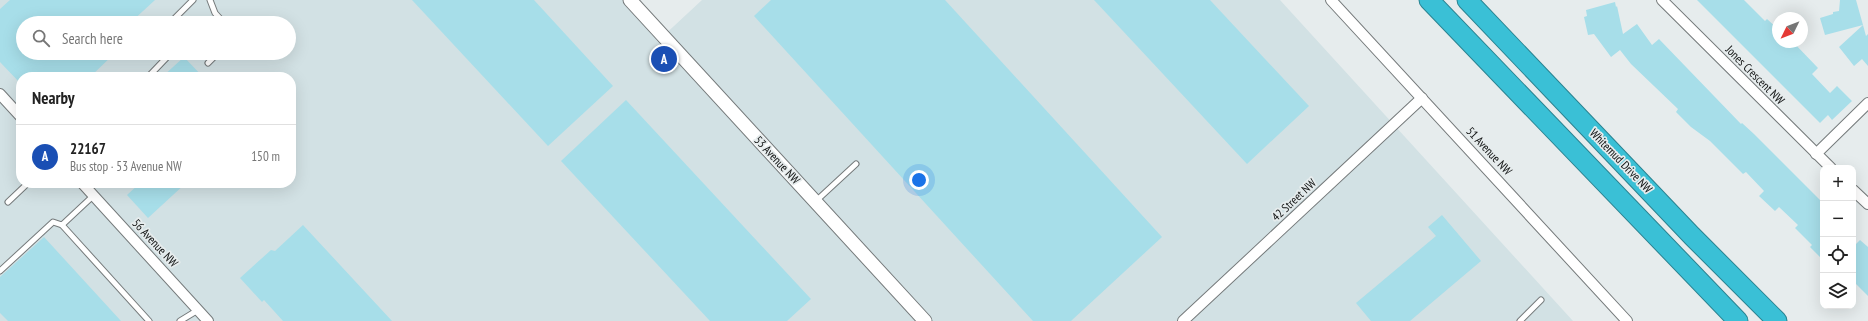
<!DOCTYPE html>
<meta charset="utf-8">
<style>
:root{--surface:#fff;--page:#f2f2f2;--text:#222;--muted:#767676;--line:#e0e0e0;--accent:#0b8043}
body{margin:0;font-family:"PT Sans Narrow",sans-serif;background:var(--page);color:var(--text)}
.controls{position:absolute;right:12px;bottom:12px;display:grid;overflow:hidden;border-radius:8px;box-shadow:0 4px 16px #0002}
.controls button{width:36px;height:36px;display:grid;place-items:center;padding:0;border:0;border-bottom:1px solid var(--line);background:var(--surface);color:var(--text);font:20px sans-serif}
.compass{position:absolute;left:1772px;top:12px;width:36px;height:36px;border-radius:50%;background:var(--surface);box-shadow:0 4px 16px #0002;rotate:227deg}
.you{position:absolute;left:919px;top:180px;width:14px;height:14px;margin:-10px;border:3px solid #fff;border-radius:50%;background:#1a73e8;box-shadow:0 0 0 6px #1a73e833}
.badge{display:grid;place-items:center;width:26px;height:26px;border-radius:50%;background:var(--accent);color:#fff;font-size:13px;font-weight:700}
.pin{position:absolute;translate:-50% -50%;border:2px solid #fff;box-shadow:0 1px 4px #0006}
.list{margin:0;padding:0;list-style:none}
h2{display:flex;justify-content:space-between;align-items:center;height:52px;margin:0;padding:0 16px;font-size:17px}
h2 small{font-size:13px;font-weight:400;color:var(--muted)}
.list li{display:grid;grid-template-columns:26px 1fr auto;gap:12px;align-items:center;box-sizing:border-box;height:64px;padding:0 16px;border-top:1px solid var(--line)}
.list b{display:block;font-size:15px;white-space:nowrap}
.list p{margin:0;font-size:13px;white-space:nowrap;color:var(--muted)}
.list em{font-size:13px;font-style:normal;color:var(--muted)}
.icon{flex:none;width:22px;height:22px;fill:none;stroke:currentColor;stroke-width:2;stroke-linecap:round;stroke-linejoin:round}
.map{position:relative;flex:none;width:1868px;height:321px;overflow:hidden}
.search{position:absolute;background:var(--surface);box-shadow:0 4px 16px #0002;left:16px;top:16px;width:280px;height:44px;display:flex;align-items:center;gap:10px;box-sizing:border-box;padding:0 14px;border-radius:22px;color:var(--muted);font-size:15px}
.panel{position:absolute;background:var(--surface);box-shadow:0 4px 16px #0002;left:16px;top:72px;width:280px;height:116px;border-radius:16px}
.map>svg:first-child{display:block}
</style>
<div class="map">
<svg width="1868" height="321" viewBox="0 0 1868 321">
<rect width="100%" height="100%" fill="#e6eced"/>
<path fill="#d2e1e4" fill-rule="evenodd" d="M0 0H624L660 39 702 0H1280L1573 321H0ZM23 23H289V53H23ZM21 77H291V183H21Z"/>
<g fill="#a7dee9">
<polygon points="10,0 155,0 130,23 23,23 23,53 115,53 90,77 21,77 21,84 0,62 0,9"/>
<polygon points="412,0 534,0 613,86 548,146"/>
<polygon points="771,0 945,0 1162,237 1071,321 1033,321 754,16"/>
<polygon points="1094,0 1210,0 1309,106 1247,164"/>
<polygon points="1697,0 1744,0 1765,21 1767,19 1778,29 1778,42 1793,42 1818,68 1812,74 1830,93 1837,86 1852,101 1832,120 1828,115 1820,123"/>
<polygon points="1840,0 1856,0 1863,25 1825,35 1820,18 1833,14 1833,12 1839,11"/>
<polygon points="1615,2 1616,7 1617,6 1623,34 1637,24 1652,45 1659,39 1741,124 1742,123 1754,134 1823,203 1823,260 1810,247 1812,245 1795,228 1798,225 1779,207 1775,211 1759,196 1764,191 1746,172 1743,174 1710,141 1691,127 1676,112 1678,109 1631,64 1620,50 1611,57 1594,34 1588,35 1584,17 1587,16 1586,10"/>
<polygon points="1863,25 1866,36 1868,34 1868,66 1862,59 1854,66 1839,47"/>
<polygon points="184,57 203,77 162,77"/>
<polygon points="626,100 811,299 787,321 710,321 561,161"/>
<polygon points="140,183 186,183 148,218 127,195"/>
<polygon points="1442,215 1481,261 1410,321 1371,321 1356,303 1436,236 1428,227"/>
<polygon points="303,225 392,321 283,321 264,300 262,302 240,278 271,250 275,251"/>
<polygon points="44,237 121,321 8,321 0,313 0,277"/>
<polygon points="1860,240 1868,247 1868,296 1853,281 1853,247"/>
</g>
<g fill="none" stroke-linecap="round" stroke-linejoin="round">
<defs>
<g id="service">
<polyline points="210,0 215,13 224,23"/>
<polyline points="170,23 193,0"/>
<polyline points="208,63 218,53"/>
<polyline points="148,77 171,53"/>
<polyline points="816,201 856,164"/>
<polyline points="8,202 28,183"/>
<polyline points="62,225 149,321"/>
<polyline points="0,271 53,222 62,225 93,196"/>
<polyline points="180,321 198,310"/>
<polyline points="1520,321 1541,300"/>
</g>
<g id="minor">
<polyline points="1331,0 1627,321"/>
<polyline points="1662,0 1831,168"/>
<polyline points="0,94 21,117"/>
<polyline points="1816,154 1868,103"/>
<polyline points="82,183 208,321"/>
<polyline points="1853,190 1868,204"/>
<polyline points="1183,321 1422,98"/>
</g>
<polyline id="tertiary" points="630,0 925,321"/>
<g id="motorway">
<polyline points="1429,0 1738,321"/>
<polyline points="1467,0 1692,236 1777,321"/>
</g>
</defs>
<use href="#service" stroke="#757a7b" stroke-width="7"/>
<use href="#minor" stroke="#757a7b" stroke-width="12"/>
<use href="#tertiary" stroke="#757a7b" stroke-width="15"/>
<use href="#motorway" stroke="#2b8391" stroke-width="21"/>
<use href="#service" stroke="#fff" stroke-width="5"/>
<use href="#minor" stroke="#fff" stroke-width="10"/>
<use href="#tertiary" stroke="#fff" stroke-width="13"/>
<use href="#motorway" stroke="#3ac0d6" stroke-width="19"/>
</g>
<g text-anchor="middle" stroke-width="3.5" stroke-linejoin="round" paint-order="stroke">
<g font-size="12" fill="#101212" stroke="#e6eced">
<text transform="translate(1755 75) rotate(45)" y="4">Jones Crescent NW</text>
<text transform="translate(1489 151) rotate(47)" y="4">51 Avenue NW</text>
<text transform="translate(777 160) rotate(47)" y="4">53 Avenue NW</text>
<text transform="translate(1621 161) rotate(46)" y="4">Whitemud Drive NW</text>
<text transform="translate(1294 200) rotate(-43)" y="4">42 Street NW</text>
<text transform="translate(155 243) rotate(47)" y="4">56 Avenue NW</text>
</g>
</g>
</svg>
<div class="controls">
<button>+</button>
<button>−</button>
<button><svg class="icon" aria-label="locate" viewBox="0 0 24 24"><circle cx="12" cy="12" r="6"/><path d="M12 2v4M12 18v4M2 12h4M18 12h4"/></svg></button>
<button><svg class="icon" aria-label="layers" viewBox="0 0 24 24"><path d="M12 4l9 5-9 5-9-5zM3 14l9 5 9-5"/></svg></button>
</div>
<svg class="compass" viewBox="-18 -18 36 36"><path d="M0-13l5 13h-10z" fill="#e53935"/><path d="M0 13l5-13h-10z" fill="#767676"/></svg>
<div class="you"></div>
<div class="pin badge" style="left:664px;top:59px;background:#1a4fb4">A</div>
<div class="search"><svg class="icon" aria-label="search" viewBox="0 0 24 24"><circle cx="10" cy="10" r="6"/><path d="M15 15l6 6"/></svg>Search here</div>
<section class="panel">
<h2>Nearby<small></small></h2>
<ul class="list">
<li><span class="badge" style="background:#1a4fb4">A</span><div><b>22167</b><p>Bus stop · 53 Avenue NW</p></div><em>150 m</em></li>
</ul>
</section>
</div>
